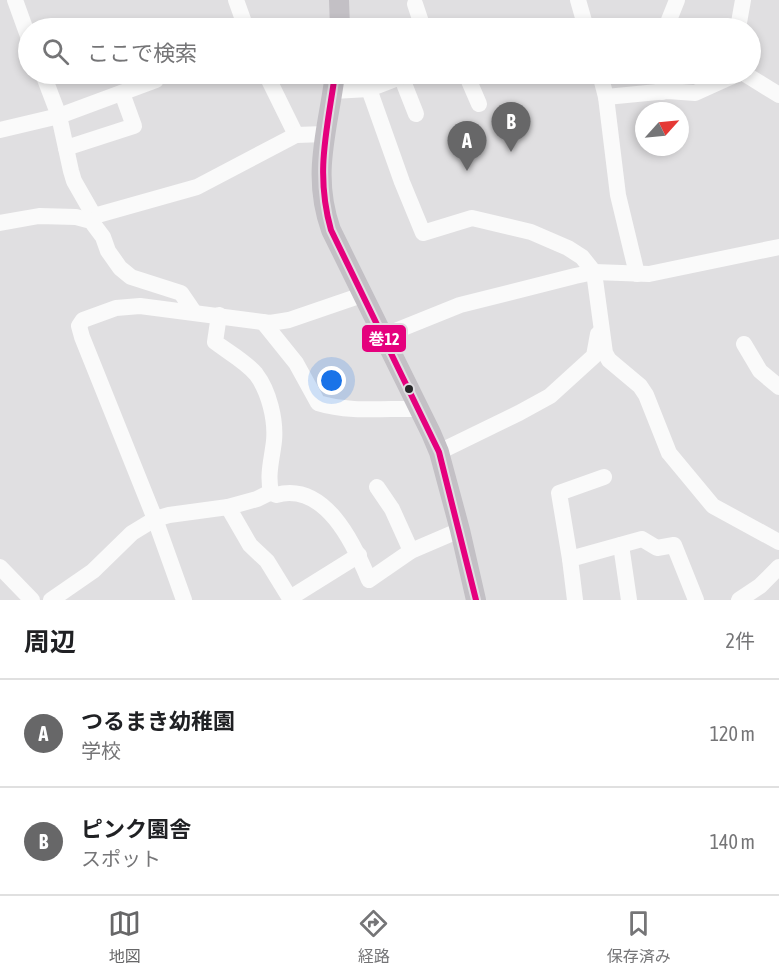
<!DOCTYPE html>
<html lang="ja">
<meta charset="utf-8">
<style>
:root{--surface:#fff;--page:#f2f2f2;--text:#202124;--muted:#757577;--line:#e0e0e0;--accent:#676768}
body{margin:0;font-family:"Asap Condensed","Noto Sans JP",sans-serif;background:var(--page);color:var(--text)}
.compass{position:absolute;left:635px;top:102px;width:54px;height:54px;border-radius:50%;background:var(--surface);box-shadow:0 3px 9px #0003;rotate:63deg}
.you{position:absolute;left:332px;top:381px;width:21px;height:21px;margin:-15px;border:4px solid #fff;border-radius:50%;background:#1a73e8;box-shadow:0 0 0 9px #1a73e833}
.badge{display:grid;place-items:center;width:39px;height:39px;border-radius:50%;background:var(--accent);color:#fff;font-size:20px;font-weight:700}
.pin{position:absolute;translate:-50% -50px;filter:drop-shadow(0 2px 3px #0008)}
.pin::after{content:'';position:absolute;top:32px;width:21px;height:18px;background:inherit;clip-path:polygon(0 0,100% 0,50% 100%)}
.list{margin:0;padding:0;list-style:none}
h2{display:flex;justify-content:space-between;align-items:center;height:78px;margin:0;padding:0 24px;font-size:26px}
h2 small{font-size:20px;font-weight:400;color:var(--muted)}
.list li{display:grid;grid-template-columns:39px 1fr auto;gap:18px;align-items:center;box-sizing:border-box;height:108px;padding:0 24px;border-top:2px solid var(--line)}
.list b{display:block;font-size:22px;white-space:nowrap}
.list p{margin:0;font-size:20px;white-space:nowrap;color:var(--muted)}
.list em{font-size:20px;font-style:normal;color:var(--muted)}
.icon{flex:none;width:33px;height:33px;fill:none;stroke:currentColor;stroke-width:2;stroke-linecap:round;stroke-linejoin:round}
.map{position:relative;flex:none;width:779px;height:600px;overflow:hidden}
.search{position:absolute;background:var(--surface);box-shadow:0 3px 9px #0003;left:18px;right:18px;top:18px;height:66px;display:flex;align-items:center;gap:15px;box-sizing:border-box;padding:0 21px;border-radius:33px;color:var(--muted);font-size:22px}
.sheet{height:294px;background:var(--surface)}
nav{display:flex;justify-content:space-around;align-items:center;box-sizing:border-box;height:84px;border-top:2px solid var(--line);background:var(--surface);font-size:16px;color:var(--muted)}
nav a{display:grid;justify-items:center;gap:3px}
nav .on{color:var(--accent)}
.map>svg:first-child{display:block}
</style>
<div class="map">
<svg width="779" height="600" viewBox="0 0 779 600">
<rect width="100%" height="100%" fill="#e0dfe1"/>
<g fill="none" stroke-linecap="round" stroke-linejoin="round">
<g stroke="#fafafa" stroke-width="16">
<polyline points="15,0 28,36"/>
<polyline points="236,0 246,28"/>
<polyline points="578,0 586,28"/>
<polyline points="415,4 423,28"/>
<polyline points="668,28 669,20 677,0"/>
<polyline points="738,28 743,0"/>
<polyline points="43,74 59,116 71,171 74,181 94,216"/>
<polyline points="266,74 296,135"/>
<polyline points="466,74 479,104"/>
<polyline points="600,74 606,97 618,195 637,274"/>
<polyline points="745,74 779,95"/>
<polyline points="401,76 416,114"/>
<polyline points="369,89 402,182 423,233 472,218 531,232 568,248 582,257 594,272 605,353 609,360 640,386 646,395 669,453 713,506 779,542"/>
<polyline points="333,91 369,89 408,74"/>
<polyline points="662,92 664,74"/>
<polyline points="606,97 668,91 695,93 737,74"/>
<polyline points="0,130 59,116 156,80"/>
<polyline points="66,148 134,126 122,93"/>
<polyline points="91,221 94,216 197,187 296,135 325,134"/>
<polyline points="0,223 39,216 76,217 91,221 103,237 108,251 120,268 131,277 181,293 194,312"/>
<path d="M219 315 215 342C228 352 245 361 256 374 269 391 276 420 274 441 272 459 267 474 271 492"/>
<path d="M263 322 296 363 318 403C350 413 387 408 420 409"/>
<polyline points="383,336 460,305 575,276 594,272 649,274 779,247"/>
<polyline points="744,344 760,371 779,387"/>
<polyline points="439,452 519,413 550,396 594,356 598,334"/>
<polyline points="377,487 392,509 411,551"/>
<polyline points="228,507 250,545 267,561 291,600"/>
<polyline points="621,545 629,600"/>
<polyline points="570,559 559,493 604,477"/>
<polyline points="0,567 32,600"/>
<polyline points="290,598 359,555"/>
<path d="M51 600 93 571 132 533 155 519 169 515 228 507 257 499 271 492 276 495C325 481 354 544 369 580L411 551 460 530"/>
<polyline points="184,600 155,519 82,337 79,326 83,320 116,308 140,306 270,323 289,320 362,295"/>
<polyline points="575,600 570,559 642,539 657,548 674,545 696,600"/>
<polyline points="739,600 760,586 779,567"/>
</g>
<g stroke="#c3c0c5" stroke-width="20">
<polyline points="339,0 340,28"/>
<path d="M335 74C328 130 311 174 331 230L431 433 439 452 460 530 476 600"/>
</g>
<defs>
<path id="bus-1" d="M335 74C327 131 315 173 331 230L439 452 476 600"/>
</defs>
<use href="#bus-1" stroke="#e0dee2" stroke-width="10"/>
<use href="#bus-1" stroke="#e5007d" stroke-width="6"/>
</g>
<circle fill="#262627" stroke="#e0dee2" stroke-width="2" cx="409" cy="389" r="5"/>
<rect stroke="#e0dee2" stroke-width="2" x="361" y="324" width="46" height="29" rx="6" fill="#e5007d"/>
<g font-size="16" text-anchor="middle" font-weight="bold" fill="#fff">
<text x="384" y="345">巻12</text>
</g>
</svg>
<svg class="compass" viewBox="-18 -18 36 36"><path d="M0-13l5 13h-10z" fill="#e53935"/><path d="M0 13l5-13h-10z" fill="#757577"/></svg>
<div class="you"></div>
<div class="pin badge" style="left:467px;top:171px">A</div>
<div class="pin badge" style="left:511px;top:152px">B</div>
<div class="search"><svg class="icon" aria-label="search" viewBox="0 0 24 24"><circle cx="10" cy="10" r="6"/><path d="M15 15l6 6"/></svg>ここで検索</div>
</div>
<section class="sheet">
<h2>周辺<small>2件</small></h2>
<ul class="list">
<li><span class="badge">A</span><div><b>つるまき幼稚園</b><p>学校</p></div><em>120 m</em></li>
<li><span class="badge">B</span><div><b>ピンク園舎</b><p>スポット</p></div><em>140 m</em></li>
</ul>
</section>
<nav>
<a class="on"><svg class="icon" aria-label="map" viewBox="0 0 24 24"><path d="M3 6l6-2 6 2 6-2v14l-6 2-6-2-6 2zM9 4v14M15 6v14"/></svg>地図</a>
<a><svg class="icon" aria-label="directions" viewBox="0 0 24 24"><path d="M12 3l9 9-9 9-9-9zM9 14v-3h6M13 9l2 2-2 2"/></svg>経路</a>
<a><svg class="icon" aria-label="saved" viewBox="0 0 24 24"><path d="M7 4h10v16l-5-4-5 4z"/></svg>保存済み</a>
</nav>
